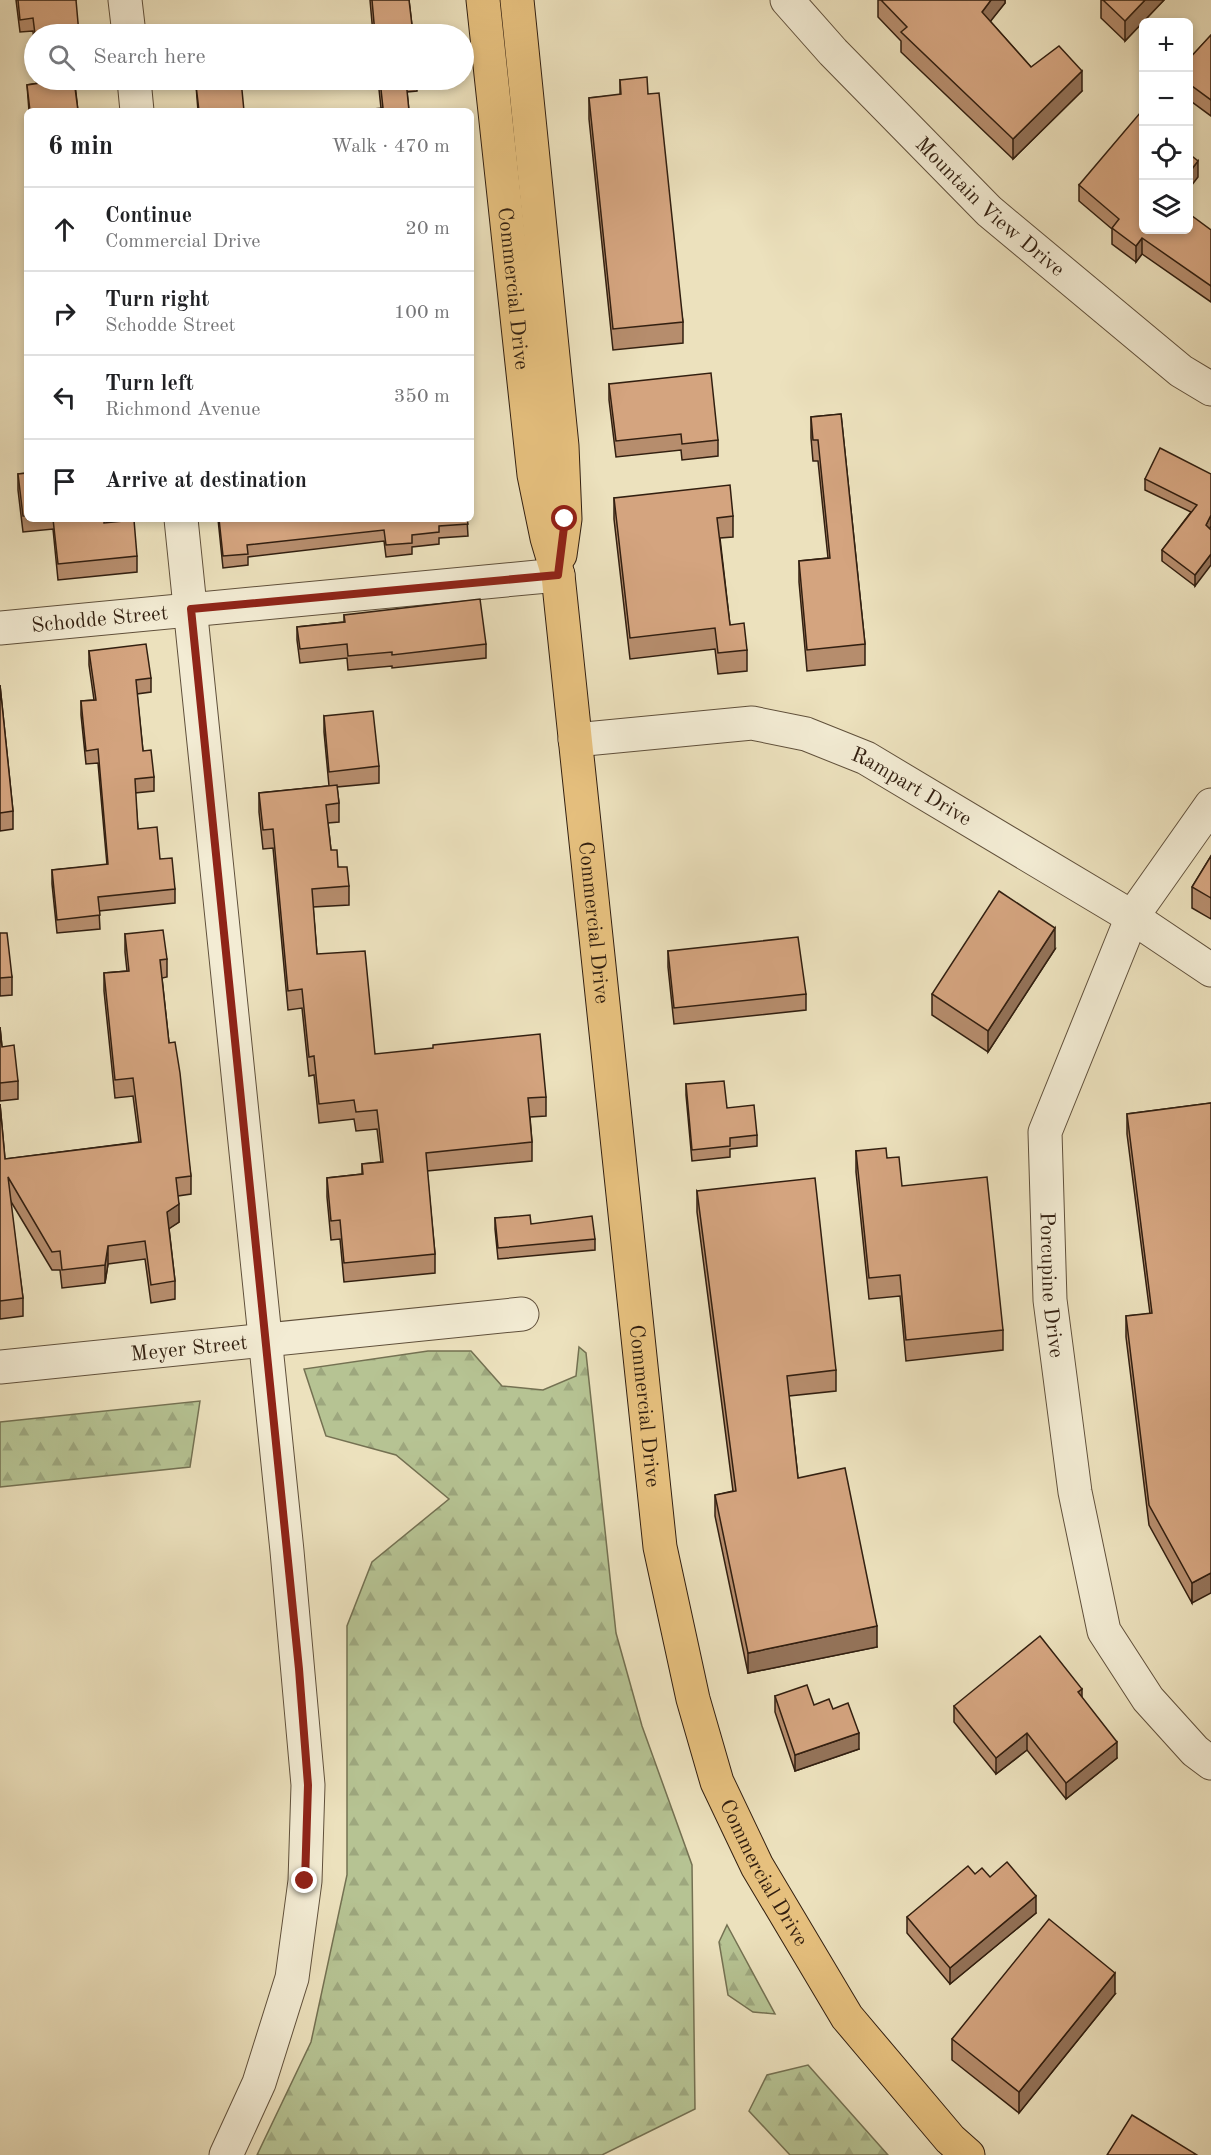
<!DOCTYPE html>
<meta charset="utf-8">
<style>
:root{--surface:#fff;--page:#f2f2f2;--text:#202124;--muted:#757577;--line:#e0e0e0}
body{margin:0;font-family:"Old Standard TT",serif;background:var(--page);color:var(--text)}
.controls{position:absolute;right:18px;top:18px;display:grid;overflow:hidden;border-radius:9px;box-shadow:0 3px 9px #0003}
.controls button{width:54px;height:54px;display:grid;place-items:center;padding:0;border:0;border-bottom:2px solid var(--line);background:var(--surface);color:var(--text);font:30px sans-serif}
.stop{position:absolute;width:18px;height:18px;margin:-14px;border:4px solid #8f2418;border-radius:50%;background:#fff}
.stop.end{background:#8f2418;border-color:#fff;box-shadow:0 2px 6px #0008}
.list{margin:0;padding:0;list-style:none}
h2{display:flex;justify-content:space-between;align-items:center;height:78px;margin:0;padding:0 24px;font-size:26px}
h2 small{font-size:20px;font-weight:400;color:var(--muted)}
.list li{display:grid;grid-template-columns:39px 1fr auto;gap:18px;align-items:center;box-sizing:border-box;height:84px;padding:0 24px;border-top:2px solid var(--line)}
.list b{display:block;font-size:22px;white-space:nowrap}
.list p{margin:0;font-size:20px;white-space:nowrap;color:var(--muted)}
.list em{font-size:20px;font-style:normal;color:var(--muted)}
.icon{flex:none;width:33px;height:33px;fill:none;stroke:currentColor;stroke-width:2;stroke-linecap:round;stroke-linejoin:round}
.map{position:relative;flex:none;width:1211px;height:2155px;overflow:hidden}
.search{position:absolute;background:var(--surface);box-shadow:0 3px 9px #0003;left:24px;top:24px;width:450px;height:66px;display:flex;align-items:center;gap:15px;box-sizing:border-box;padding:0 21px;border-radius:33px;color:var(--muted);font-size:22px}
.panel{position:absolute;background:var(--surface);box-shadow:0 3px 9px #0003;left:24px;top:108px;width:450px;height:414px;border-radius:9px}
.map>svg:first-child{display:block}
</style>
<div class="map">
<svg width="1211" height="2155" viewBox="0 0 1211 2155">
<defs>
<pattern id="forest-firs" width="22" height="20" patternUnits="userSpaceOnUse" patternTransform="scale(1.5)"><rect width="22" height="20" fill="#b6c393"/><path d="M5 1l3.5 6h-7zM16 11l3.5 6h-7z" fill="#9da77e"/></pattern>
</defs>
<rect width="100%" height="100%" fill="#ece1bd"/>
<filter id="stains"><feTurbulence type="fractalNoise" baseFrequency=".00333" numOctaves="4"/><feColorMatrix values="0 0 0 0 .2 0 0 0 0 .09 0 0 0 0 .02 0 0 0 .5 -.17"/></filter>
<radialGradient id="worn" r=".72"><stop offset=".6" stop-color="#630" stop-opacity="0"/><stop offset="1" stop-color="#630" stop-opacity=".3"/></radialGradient>
<g fill="url(#forest-firs)" stroke="#747152" stroke-width="1.5">
<polygon points="579,1347 586,1353 616,1633 642,1726 692,1865 695,2109 602,2155 257,2155 311,2042 347,1875 347,1626 372,1562 449,1499 396,1455 326,1436 304,1369 428,1351 471,1351 502,1386 543,1390 576,1376"/>
<polygon points="200,1401 190,1467 0,1487 0,1422"/>
<polygon points="727,1925 775,2014 753,2012 728,1995 719,1942"/>
<polygon points="808,2065 888,2155 790,2155 749,2111 767,2075"/>
</g>
<g fill="none" stroke-linecap="round" stroke-linejoin="round">
<defs>
<g id="minor">
<polyline points="125,0 129,34"/>
<path id="s1" d="M787 0 833 52 989 211 1181 371 1211 389"/>
<polyline points="134,80 137,111"/>
<polyline points="181,519 287,1551 308,1785 305,1881 292,1978 259,2083 226,2155"/>
<path id="s2" d="M0 628 558 575"/>
<path id="s3" d="M575 740 752 723 806 734 866 758 1132 917 1211 970"/>
<path id="s4" d="M1211 805 1132 917 1045 1132 1050 1300 1075 1492 1104 1631 1148 1699 1195 1751 1211 1763"/>
<path id="s5" d="M0 1367 522 1314"/>
</g>
<g id="major">
<path id="s6" d="M483 0 534 475 547 538 558 575 660 1547 693 1699 717 1782 757 1866 847 2017 950 2139 968 2155"/>
<polyline points="517,0 562,446 565,519 560,555"/>
</g>
</defs>
<use href="#minor" stroke="#60503b" stroke-width="35"/>
<use href="#major" stroke="#321f10" stroke-width="35"/>
<use href="#minor" stroke="#f3ecd4" stroke-width="33"/>
<use href="#major" stroke="#e6c07e" stroke-width="33"/>
</g>
<g fill="#b68d6d" stroke="#321f10" stroke-width="1.5">
<polygon points="16,0 76,0 34,34 34,43 33,31 20,32"/>
<polygon points="370,0 409,0 413,34 373,34"/>
<polygon points="878,0 1005,0 1005,3 990,21 1031,67 1082,91 1013,159 901,52 901,41 878,17"/>
<polygon points="1101,0 1164,0 1125,41 1101,18"/>
<polygon points="1211,35 1211,116 1188,99 1188,60"/>
<polygon points="38,80 76,80 76,84 75,84 78,111 29,111 27,85 39,83"/>
<polygon points="378,80 417,80 417,91 407,92 409,111 381,108"/>
<polygon points="620,80 648,94 683,322 683,343 613,350 589,119 589,98 620,95"/>
<polygon points="196,85 244,111 198,111"/>
<polygon points="1079,185 1143,230 1211,230 1211,302 1142,254 1136,262 1112,244 1112,229 1079,201"/>
<polygon points="609,384 718,440 718,456 682,460 681,450 616,457 609,400"/>
<polygon points="841,414 865,644 865,665 807,671 799,582 799,561 828,558 818,461 813,461 811,438 811,417"/>
<polygon points="27,473 27,519 104,519 104,523 137,556 137,572 58,580 53,529 23,532 18,490 18,474"/>
<polygon points="1211,474 1210,528 1195,586 1162,561 1162,550 1191,512 1145,490 1145,479"/>
<polygon points="614,498 733,516 733,537 720,538 730,625 747,650 747,671 718,674 715,649 630,659 614,519"/>
<polygon points="218,519 467,519 468,536 439,538 439,544 412,547 412,554 386,557 384,541 248,557 248,565 223,568"/>
<polygon points="344,615 486,644 486,658 392,668 392,666 348,670 347,658 300,663 297,640 297,627 344,622"/>
<polygon points="89,651 151,678 151,692 137,694 143,751 154,777 154,791 135,793 138,829 160,859 175,889 175,903 99,911 100,929 57,933 52,884 52,870 107,865 98,763 86,764 81,715 81,701 94,700 89,665"/>
<polygon points="0,685 13,811 13,829 0,831"/>
<polygon points="324,716 379,766 379,783 337,787 339,803 339,822 328,823 331,850 338,867 349,886 349,905 313,907 317,954 375,1054 546,1097 546,1116 530,1117 532,1142 532,1161 427,1171 435,1254 435,1273 344,1282 340,1239 331,1240 327,1197 327,1178 362,1174 362,1164 381,1162 377,1129 356,1131 354,1119 319,1123 314,1075 309,1076 302,1008 288,1010 273,848 263,849 259,812 259,793 329,786 324,732"/>
<polygon points="1211,856 1211,919 1192,908 1192,887"/>
<polygon points="0,933 12,977 12,995 0,996"/>
<polygon points="125,934 167,959 167,977 162,978 169,1043 191,1176 191,1194 178,1196 179,1222 169,1228 175,1281 175,1299 151,1303 145,1259 108,1264 105,1283 62,1288 60,1270 52,1270 10,1200 23,1298 23,1316 0,1319 0,1104 5,1159 139,1142 133,1096 115,1098 104,991 104,973 127,971 125,952"/>
<polygon points="1055,949 988,1052 932,1015 932,994"/>
<polygon points="668,951 806,994 806,1010 674,1024 668,967"/>
<polygon points="0,1027 2,1047 18,1081 18,1099 0,1101"/>
<polygon points="686,1084 727,1108 757,1135 757,1146 730,1149 730,1157 692,1161 686,1095"/>
<polygon points="1211,1103 1192,1603 1149,1525 1126,1337 1126,1316 1150,1314 1127,1134 1127,1114"/>
<polygon points="856,1151 887,1158 902,1186 1003,1330 1003,1350 906,1361 900,1296 869,1299 856,1172"/>
<polygon points="697,1191 836,1370 836,1391 789,1396 798,1478 877,1647 748,1673 715,1516 715,1495 733,1491 697,1212"/>
<polygon points="495,1218 531,1224 595,1239 595,1250 498,1259 495,1229"/>
<polygon points="775,1696 833,1709 859,1749 795,1771 775,1712"/>
<polygon points="1082,1698 1117,1758 1066,1799 1027,1750 996,1774 954,1722 954,1706"/>
<polygon points="975,1874 1036,1913 950,1984 907,1933 907,1917"/>
<polygon points="1115,1994 1019,2113 952,2060 952,2039"/>
</g>
<g fill="#947359" stroke="#321f10" stroke-width="1.5">
<polygon points="991,0 1005,0 1005,3 982,32 982,12"/>
<polygon points="1145,0 1164,0 1125,41 1125,21"/>
<polygon points="1082,71 1082,91 1013,159 1013,139"/>
<polygon points="1198,161 1198,177 1188,190 1188,174"/>
<polygon points="1142,238 1142,254 1136,262 1136,246"/>
<polygon points="1211,515 1211,526 1206,536 1206,525"/>
<polygon points="1211,554 1211,565 1195,586 1195,575"/>
<polygon points="1055,928 1055,949 988,1052 988,1031"/>
<polygon points="179,1204 179,1222 167,1230 167,1212"/>
<polygon points="108,1246 108,1264 105,1283 105,1265"/>
<polygon points="1211,1573 1211,1593 1192,1603 1192,1583"/>
<polygon points="877,1626 877,1647 748,1673 748,1653"/>
<polygon points="1082,1689 1082,1705 1078,1692"/>
<polygon points="859,1733 859,1749 795,1771 795,1755"/>
<polygon points="1027,1733 1027,1750 996,1774 996,1758"/>
<polygon points="1117,1742 1117,1758 1066,1799 1066,1783"/>
<polygon points="1036,1896 1036,1913 950,1984 950,1968"/>
<polygon points="1115,1973 1115,1994 1019,2113 1019,2092"/>
</g>
<g fill="#d4a47f" stroke="#321f10" stroke-width="1.5">
<polygon points="18,0 76,0 79,34 35,34 33,18 20,20"/>
<polygon points="372,0 409,0 413,34 375,34"/>
<polygon points="881,0 991,0 982,12 1031,67 1059,46 1082,71 1013,139 901,32 907,27"/>
<polygon points="1103,0 1145,0 1125,21"/>
<polygon points="1211,35 1211,100 1188,83 1188,60"/>
<polygon points="647,77 648,94 659,93 683,322 613,329 589,98 621,94 620,80"/>
<polygon points="40,80 74,80 78,111 30,111 27,85 40,83"/>
<polygon points="241,80 244,111 199,111 196,85"/>
<polygon points="380,80 406,80 409,111 353,111 383,108"/>
<polygon points="307,109 308,111 290,111"/>
<polygon points="1140,113 1143,116 1143,230 1188,230 1188,213 1211,230 1211,286 1142,238 1136,246 1112,228 1119,219 1079,185"/>
<polygon points="1188,153 1198,161 1188,174"/>
<polygon points="711,373 718,440 682,444 681,434 616,441 609,384"/>
<polygon points="841,414 865,644 807,650 799,561 830,558 818,440 813,440 811,417"/>
<polygon points="1160,448 1211,474 1211,515 1206,525 1211,530 1211,554 1195,575 1162,550 1197,505 1145,479"/>
<polygon points="27,473 27,516 23,516 18,474"/>
<polygon points="730,485 733,516 717,518 730,625 744,623 747,650 718,653 715,628 630,638 614,498"/>
<polygon points="53,519 104,519 104,523 134,520 137,556 58,564"/>
<polygon points="219,519 467,519 468,524 439,526 439,532 412,535 412,543 386,545 384,530 247,545 248,554 223,556"/>
<polygon points="480,599 486,644 392,655 392,652 348,656 347,644 300,649 297,627 345,622 344,615"/>
<polygon points="146,644 151,678 136,680 143,751 151,750 154,777 135,779 138,829 157,827 160,859 172,858 175,889 98,897 100,915 57,920 52,870 108,864 98,749 86,751 81,701 96,700 89,651"/>
<polygon points="0,685 13,811 0,813"/>
<polygon points="373,711 379,766 329,772 324,716"/>
<polygon points="337,785 339,803 326,805 331,850 337,850 338,867 347,867 349,886 312,889 317,954 365,951 375,1054 433,1048 433,1045 540,1034 546,1097 528,1098 532,1142 426,1153 435,1254 344,1263 340,1220 331,1221 327,1178 363,1174 362,1164 383,1162 377,1110 356,1112 354,1100 319,1104 314,1056 309,1057 302,989 288,991 273,829 263,830 259,793"/>
<polygon points="1211,856 1211,898 1192,887"/>
<polygon points="999,891 1055,928 988,1031 932,994"/>
<polygon points="163,930 167,959 160,960 169,1043 175,1042 180,1073 191,1176 176,1178 179,1204 167,1212 175,1281 151,1285 145,1241 108,1246 105,1265 62,1270 60,1251 52,1252 8,1177 23,1298 0,1301 0,1104 5,1159 141,1142 133,1078 115,1080 104,973 129,971 125,934"/>
<polygon points="0,933 7,933 12,977 0,978"/>
<polygon points="798,937 806,994 674,1008 668,951"/>
<polygon points="0,1027 2,1047 14,1045 18,1081 0,1083"/>
<polygon points="724,1081 727,1108 754,1105 757,1135 730,1138 730,1146 692,1150 686,1084"/>
<polygon points="1211,1103 1211,1573 1192,1583 1149,1505 1126,1316 1152,1313 1127,1114"/>
<polygon points="886,1148 887,1158 899,1157 902,1186 987,1177 1003,1330 906,1340 900,1275 869,1278 856,1151"/>
<polygon points="815,1178 836,1370 787,1376 798,1478 845,1468 877,1626 748,1653 715,1495 736,1491 697,1191"/>
<polygon points="530,1215 531,1224 592,1216 595,1239 498,1248 495,1218"/>
<polygon points="1040,1636 1082,1689 1078,1692 1117,1742 1066,1783 1027,1733 996,1758 954,1706"/>
<polygon points="807,1685 814,1705 829,1699 833,1709 848,1703 859,1733 795,1755 775,1696"/>
<polygon points="1007,1862 1036,1896 950,1968 907,1917 968,1866 975,1874 982,1868 990,1877"/>
<polygon points="1049,1919 1115,1973 1019,2092 952,2039"/>
<polygon points="1132,2115 1197,2155 1107,2155"/>
</g>
<g fill="none" stroke-linecap="round" stroke-linejoin="round">
<polyline stroke="#8f2418" stroke-width="8" points="305,1881 308,1785 299,1669 191,609 558,575 565,519"/>
</g>
<g text-anchor="middle" stroke-width="4.5" stroke-linejoin="round" paint-order="stroke">
<g font-size="21" fill="#321f10" stroke="#f3ecd4">
<text dy="7" stroke="none"><textPath href="#s1" startOffset="290">Mountain View Drive</textPath></text>
<text dy="7" stroke="none"><textPath href="#s6" startOffset="290">Commercial Drive</textPath></text>
<text dy="7" stroke="none"><textPath href="#s2" startOffset="100">Schodde Street</textPath></text>
<text dy="7" stroke="none"><textPath href="#s3" startOffset="351">Rampart Drive</textPath></text>
<text dy="7" stroke="none"><textPath href="#s6" startOffset="930">Commercial Drive</textPath></text>
<text dy="7" stroke="none"><textPath href="#s4" startOffset="522">Porcupine Drive</textPath></text>
<text dy="7" stroke="none"><textPath href="#s5" startOffset="190">Meyer Street</textPath></text>
<text dy="7" stroke="none"><textPath href="#s6" startOffset="1416">Commercial Drive</textPath></text>
<text dy="7" stroke="none"><textPath href="#s6" startOffset="1902">Commercial Drive</textPath></text>
</g>
</g>
<rect width="100%" height="100%" filter="url(#stains)"/>
<rect width="100%" height="100%" fill="url(#worn)"/>
</svg>
<div class="controls">
<button>+</button>
<button>−</button>
<button><svg class="icon" aria-label="locate" viewBox="0 0 24 24"><circle cx="12" cy="12" r="6"/><path d="M12 2v4M12 18v4M2 12h4M18 12h4"/></svg></button>
<button><svg class="icon" aria-label="layers" viewBox="0 0 24 24"><path d="M12 4l9 5-9 5-9-5zM3 14l9 5 9-5"/></svg></button>
</div>
<div class="stop" style="left:565px;top:519px"></div>
<div class="stop end" style="left:305px;top:1881px"></div>
<div class="search"><svg class="icon" aria-label="search" viewBox="0 0 24 24"><circle cx="10" cy="10" r="6"/><path d="M15 15l6 6"/></svg>Search here</div>
<section class="panel">
<h2>6 min<small>Walk · 470 m</small></h2>
<ul class="list">
<li><svg class="icon" aria-label="ahead" viewBox="0 0 24 24"><path d="M12 20V5M6 11l6-6 6 6"/></svg><div><b>Continue</b><p>Commercial Drive</p></div><em>20 m</em></li>
<li><svg class="icon" aria-label="right" viewBox="0 0 24 24"><path d="M7 20v-9h11M14 6l5 5-5 5"/></svg><div><b>Turn right</b><p>Schodde Street</p></div><em>100 m</em></li>
<li><svg class="icon" aria-label="left" viewBox="0 0 24 24"><path d="M17 20v-9H6M10 6l-5 5 5 5"/></svg><div><b>Turn left</b><p>Richmond Avenue</p></div><em>350 m</em></li>
<li><svg class="icon" aria-label="arrive" viewBox="0 0 24 24"><path d="M6 21V4h12l-3 4 3 4H6"/></svg><div><b>Arrive at destination</b></div></li>
</ul>
</section>
</div>
